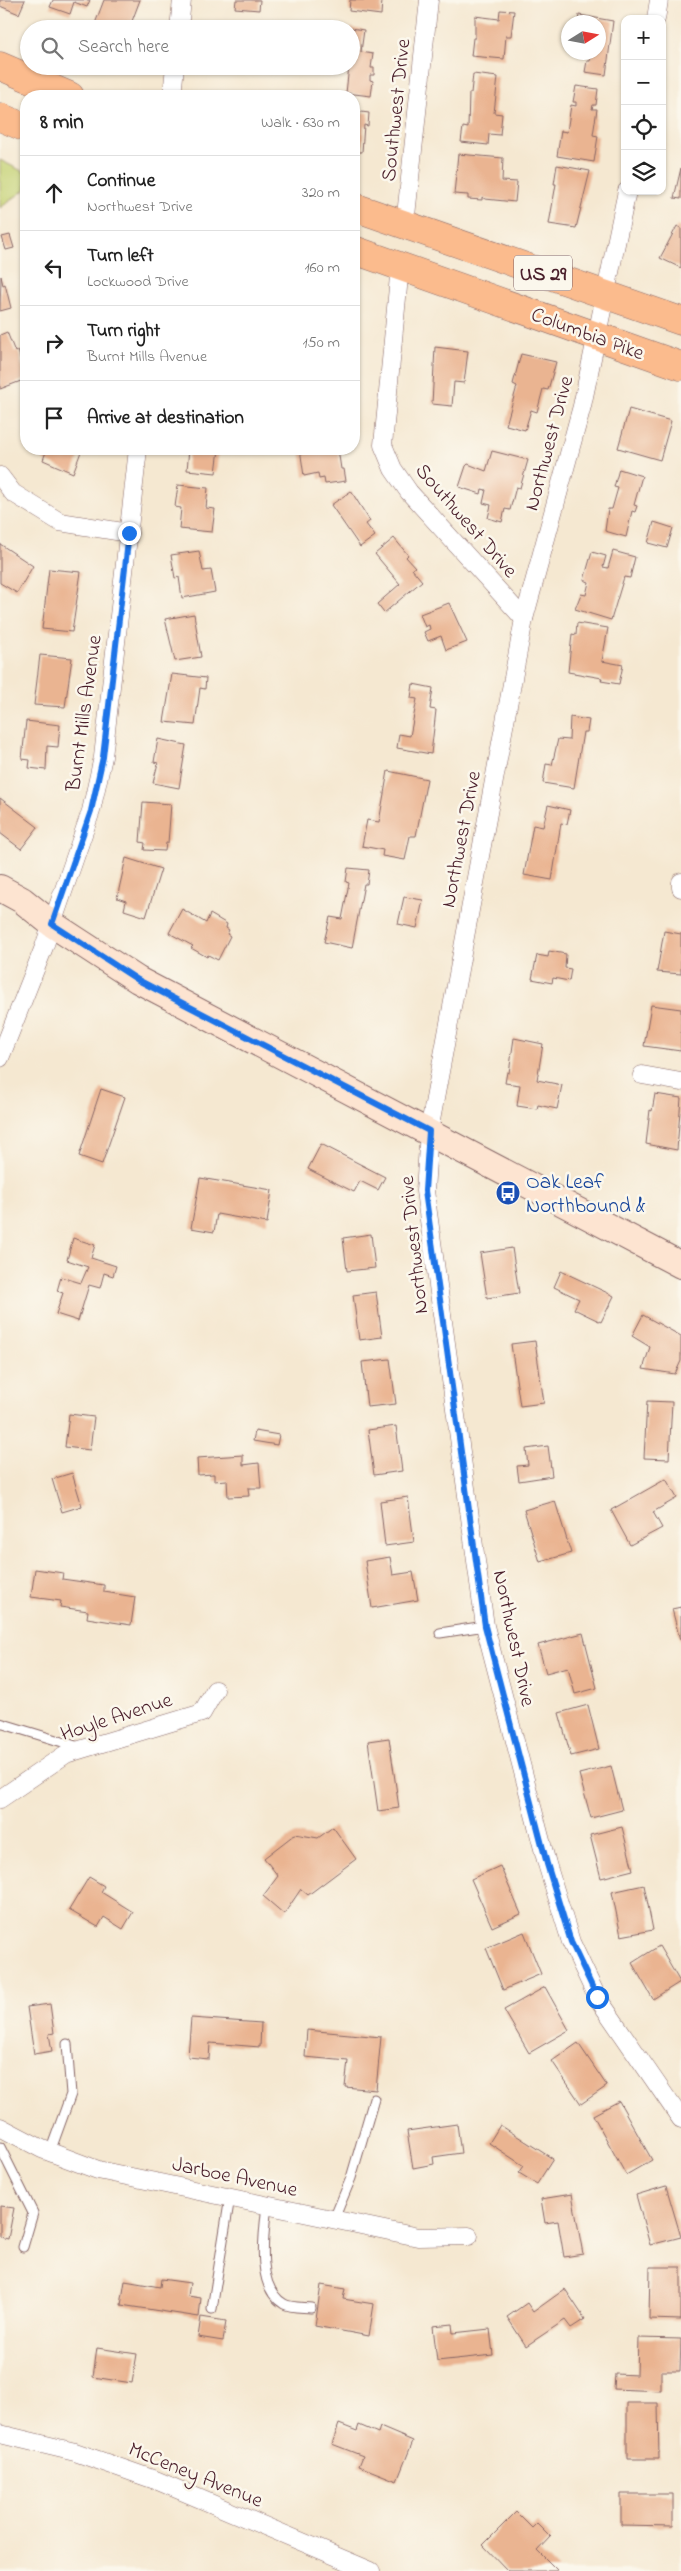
<!DOCTYPE html>
<meta charset="utf-8">
<style>
:root{--surface:#fff;--page:#f6f6f6;--text:#222;--muted:#767676;--line:#e0e0e0}
body{margin:0;font-family:"Indie Flower",sans-serif;background:var(--page);color:var(--text)}
.controls{position:absolute;right:15px;top:15px;display:grid;overflow:hidden;border-radius:10px;box-shadow:0 1px 4px #0004}
.controls button{width:45px;height:45px;display:grid;place-items:center;padding:0;border:0;border-bottom:1px solid var(--line);background:var(--surface);color:var(--text);font:25px sans-serif}
.compass{position:absolute;left:561px;top:15px;width:45px;height:45px;border-radius:50%;background:var(--surface);box-shadow:0 1px 4px #0004;rotate:79deg}
.stop{position:absolute;width:15px;height:15px;margin:-11px;border:4px solid #1a73e8;border-radius:50%;background:#fff}
.stop.end{background:#1a73e8;border-color:#fff;box-shadow:0 1px 5px #0008}
.list{margin:0;padding:0;list-style:none}
h2{display:flex;justify-content:space-between;align-items:center;height:65px;margin:0;padding:0 20px;font-size:21px}
h2 small{font-size:16px;font-weight:400;color:var(--muted)}
.list li{display:grid;grid-template-columns:32px 1fr auto;gap:15px;align-items:center;box-sizing:border-box;height:75px;padding:0 20px;border-top:1px solid var(--line)}
.list b{display:block;font-size:19px;white-space:nowrap}
.list p{margin:0;font-size:16px;white-space:nowrap;color:var(--muted)}
.list em{font-size:16px;font-style:normal;color:var(--muted)}
.icon{flex:none;width:28px;height:28px;fill:none;stroke:currentColor;stroke-width:2;stroke-linecap:round;stroke-linejoin:round}
.map{position:relative;flex:none;width:681px;height:2571px;overflow:hidden}
.search{position:absolute;background:var(--surface);box-shadow:0 1px 4px #0004;left:20px;top:20px;width:340px;height:55px;display:flex;align-items:center;gap:12px;box-sizing:border-box;padding:0 18px;border-radius:28px;color:var(--muted);font-size:19px}
.panel{position:absolute;background:var(--surface);box-shadow:0 1px 4px #0004;left:20px;top:90px;width:340px;height:365px;border-radius:20px}
.map>svg:first-child{display:block}
</style>
<div class="map">
<svg width="681" height="2571" viewBox="0 0 681 2571">
<rect width="100%" height="100%" fill="#fbf7ec"/>
<filter id="ink" filterUnits="userSpaceOnUse"><feTurbulence type="fractalNoise" baseFrequency=".02" numOctaves="2"/><feDisplacementMap in="SourceGraphic" scale="10" xChannelSelector="R" yChannelSelector="G"/><feConvolveMatrix kernelMatrix="1 2 1 2 8 2 1 2 1" color-interpolation-filters="sRGB"/></filter>
<filter id="wash" filterUnits="userSpaceOnUse"><feTurbulence type="fractalNoise" baseFrequency=".0096" numOctaves="4" result="noise"/><feDisplacementMap in="SourceGraphic" scale="20" xChannelSelector="R" yChannelSelector="G"/><feGaussianBlur stdDeviation="1.12" result="paint"/><feColorMatrix in="noise" values="0 0 0 0 0 0 0 0 0 0 0 0 0 0 0 0 0 1.4 0 .05"/><feComposite in="paint" operator="in"/></filter>
<g filter="url(#wash)">
<rect width="100%" height="100%" fill="#f5e8d1"/>
<polygon fill="#c5d274" stroke="#887850" points="0,160 26,173 26,189 0,208"/>
<g id="blocks">
<g fill="#eab491">
<polygon points="0,0 25,0 19,14 0,6"/>
<polygon points="53,0 90,0 87,7 74,2 70,14 50,7"/>
<polygon points="104,0 140,0 129,29 93,29"/>
<polygon points="236,0 260,0 259,10 235,8"/>
<polygon points="350,0 382,0 381,15 349,11"/>
<polygon points="500,10 514,11 511,36 506,36 504,59 471,56 473,38 475,38 475,16 499,19"/>
<polygon points="579,15 613,21 606,75 585,72 587,61 590,61 591,55 584,52 598,52 598,22 578,22"/>
<polygon points="351,28 364,30 361,52 373,54 371,68 374,68 374,75 370,75 370,80 373,81 371,96 346,93 349,66 351,66"/>
<polygon points="228,66 260,66 260,73 228,70"/>
<polygon points="473,74 498,77 494,113 502,114 500,135 489,134 488,145 461,142 463,127 468,128 469,93 471,93"/>
<polygon points="576,86 598,89 596,105 593,105 592,109 597,109 593,135 598,136 594,162 557,156 561,131 567,132 571,105 576,106 576,102 573,102"/>
<polygon points="354,111 369,113 368,126 364,125 362,152 354,152"/>
<polygon points="458,154 503,158 502,181 517,182 515,202 485,199 482,197 482,200 468,199 468,195 454,194"/>
<polygon points="557,165 590,171 576,228 549,224 556,184 554,184"/>
<polygon points="681,168 681,199 674,198"/>
<polygon points="677,226 681,228 681,268 660,258"/>
<polygon points="10,235 14,248 6,250 2,237"/>
<polygon points="1,276 3,285 5,284 11,308 0,311"/>
<polygon points="7,332 15,352 18,350 26,379 0,389 0,335"/>
<polygon points="435,347 468,351 464,383 454,382 452,406 432,404"/>
<polygon points="521,354 556,362 548,390 543,389 537,412 531,410 525,430 506,425 517,386 513,384"/>
<polygon points="629,409 671,421 660,460 618,448"/>
<polygon points="47,449 82,449 73,473 43,460"/>
<polygon points="189,449 219,449 216,473 187,470"/>
<polygon points="300,449 338,449 341,469 344,469 346,481 325,484 324,478 319,479 318,473 304,476"/>
<polygon points="492,451 528,460 520,488 516,487 510,510 505,509 502,522 488,518 491,505 483,503 486,490 482,489 481,494 459,487 466,466 468,464 486,471"/>
<polygon points="619,469 642,476 634,505 637,506 635,512 632,511 626,537 605,531 608,509 612,509 618,488 614,487"/>
<polygon points="178,485 208,488 206,508 215,509 212,532 179,529 181,508 175,507"/>
<polygon points="351,491 370,521 366,524 375,536 360,547 331,505"/>
<polygon points="654,522 673,528 667,548 648,543"/>
<polygon points="394,538 408,555 406,557 415,567 412,569 422,581 384,613 377,604 400,584 375,554"/>
<polygon points="0,544 33,566 17,593 0,583"/>
<polygon points="199,551 203,571 211,570 215,592 182,598 179,577 175,578 171,555"/>
<polygon points="613,551 635,557 630,578 624,577 611,620 575,609 581,594 586,595 589,582 584,580 592,552 606,556 603,567 608,568"/>
<polygon points="49,569 81,572 72,632 42,629"/>
<polygon points="449,603 467,642 446,650 441,636 428,641 424,632 430,629 429,625 425,627 420,614"/>
<polygon points="194,614 201,657 175,661 165,619"/>
<polygon points="577,623 608,628 602,661 623,665 619,684 601,681 602,678 568,672 572,634 576,635"/>
<polygon points="40,655 72,658 65,707 34,705"/>
<polygon points="172,674 206,678 205,689 200,688 195,725 164,722"/>
<polygon points="413,684 433,688 430,709 436,710 431,754 397,748 399,734 410,736 417,699 411,698"/>
<polygon points="570,717 589,720 587,732 583,732 574,788 543,783 546,764 552,765 558,739 569,740"/>
<polygon points="26,721 60,725 58,747 47,746 46,770 29,768 30,760 22,759"/>
<polygon points="158,739 186,745 179,788 153,783 158,763 154,762"/>
<polygon points="388,771 427,779 416,836 410,836 405,860 382,856 383,850 362,846 367,820 379,822"/>
<polygon points="0,798 38,827 21,849 0,833"/>
<polygon points="143,802 171,804 168,843 166,843 165,851 144,850 145,843 140,842"/>
<polygon points="548,805 570,810 567,824 561,823 552,880 524,875 533,825 543,827"/>
<polygon points="126,858 161,869 146,917 124,910 126,901 117,898"/>
<polygon points="348,868 369,870 367,884 364,884 352,948 324,942 330,917 342,919 349,883 346,882"/>
<polygon points="404,897 423,900 417,928 398,924"/>
<polygon points="182,909 206,923 210,914 227,924 226,928 229,930 227,934 230,936 218,960 208,955 207,957 191,948 193,946 169,933"/>
<polygon points="664,931 681,934 681,974 657,972"/>
<polygon points="549,951 566,954 565,968 571,969 569,981 553,978 552,983 532,979 537,955 548,957"/>
<polygon points="651,1005 681,1009 681,1051 644,1046"/>
<polygon points="514,1038 543,1044 537,1080 562,1085 557,1109 538,1105 537,1109 517,1106 520,1085 505,1083 507,1072 509,1073"/>
<polygon points="101,1089 125,1097 102,1164 79,1156"/>
<polygon points="655,1094 681,1098 677,1150 646,1144 650,1110 652,1111"/>
<polygon points="321,1144 385,1177 378,1190 360,1181 354,1192 308,1169"/>
<polygon points="200,1178 272,1190 267,1223 217,1214 214,1232 191,1228"/>
<polygon points="371,1234 375,1268 347,1271 343,1238"/>
<polygon points="73,1238 95,1245 91,1258 116,1266 113,1276 104,1273 100,1288 89,1285 78,1321 56,1314 63,1293 57,1291 61,1277 81,1283 88,1267 67,1260"/>
<polygon points="512,1248 519,1293 487,1298 480,1253"/>
<polygon points="561,1271 614,1296 601,1322 574,1309 579,1299 554,1287"/>
<polygon points="376,1292 382,1337 359,1340 353,1295"/>
<polygon points="643,1315 681,1336 681,1361 675,1374 643,1369 650,1347 632,1336"/>
<polygon points="535,1341 544,1403 520,1406 511,1344"/>
<polygon points="390,1359 396,1404 367,1407 362,1362"/>
<polygon points="647,1401 672,1402 669,1459 644,1458"/>
<polygon points="69,1414 94,1417 90,1450 65,1447"/>
<polygon points="396,1426 402,1471 374,1475 368,1430"/>
<polygon points="255,1431 279,1435 277,1445 253,1441"/>
<polygon points="548,1446 552,1476 519,1481 517,1466 528,1465 526,1449"/>
<polygon points="243,1455 243,1465 259,1463 261,1488 248,1488 249,1496 228,1497 227,1480 214,1481 214,1474 198,1475 197,1458"/>
<polygon points="72,1473 82,1506 62,1512 52,1479"/>
<polygon points="666,1479 677,1498 653,1512 662,1528 630,1545 611,1510"/>
<polygon points="408,1497 414,1542 385,1546 380,1501"/>
<polygon points="555,1501 571,1553 540,1562 524,1510"/>
<polygon points="390,1557 393,1575 413,1572 418,1600 372,1608 365,1561"/>
<polygon points="35,1569 63,1573 62,1579 104,1585 104,1592 135,1597 131,1625 87,1618 88,1611 60,1607 61,1601 31,1597"/>
<polygon points="681,1607 681,1640 680,1640 672,1609"/>
<polygon points="583,1633 597,1688 575,1694 568,1667 546,1673 538,1645"/>
<polygon points="588,1705 599,1749 571,1756 559,1713"/>
<polygon points="389,1738 399,1808 378,1811 368,1741"/>
<polygon points="611,1766 622,1810 591,1818 579,1774"/>
<polygon points="333,1827 356,1859 308,1895 301,1889 284,1914 263,1896 278,1876 264,1858 295,1834 318,1838"/>
<polygon points="622,1827 633,1870 601,1878 590,1835"/>
<polygon points="500,1866 521,1914 492,1927 471,1879"/>
<polygon points="89,1877 104,1886 101,1892 133,1912 123,1929 104,1917 98,1927 69,1910"/>
<polygon points="644,1885 653,1930 621,1936 612,1892"/>
<polygon points="524,1932 541,1974 503,1990 486,1948"/>
<polygon points="659,1946 680,1982 653,1999 632,1963"/>
<polygon points="545,1987 569,2030 529,2053 504,2010"/>
<polygon points="50,2004 54,2033 49,2034 52,2051 34,2054 27,2007"/>
<polygon points="191,2018 261,2023 260,2047 210,2043 209,2059 188,2057"/>
<polygon points="307,2030 381,2037 376,2090 345,2087 348,2061 305,2057"/>
<polygon points="578,2043 607,2086 581,2104 552,2061"/>
<polygon points="619,2101 652,2160 626,2175 593,2115"/>
<polygon points="457,2124 461,2153 433,2157 434,2164 413,2168 407,2131"/>
<polygon points="500,2125 553,2159 537,2184 519,2173 524,2166 489,2143"/>
<polygon points="666,2186 681,2237 650,2245 636,2195"/>
<polygon points="572,2194 583,2254 564,2257 558,2221 545,2223 541,2199"/>
<polygon points="0,2206 14,2208 8,2239 0,2237"/>
<polygon points="650,2267 681,2267 681,2320 649,2319"/>
<polygon points="161,2279 190,2283 188,2296 201,2298 199,2317 121,2305 125,2281 160,2287"/>
<polygon points="321,2285 345,2289 343,2299 374,2304 369,2336 315,2326"/>
<polygon points="565,2289 585,2319 571,2328 565,2320 526,2346 507,2317 527,2303 533,2312"/>
<polygon points="201,2317 226,2321 223,2341 198,2337"/>
<polygon points="452,2324 453,2333 490,2329 493,2355 437,2361 433,2326"/>
<polygon points="638,2338 681,2339 680,2371 661,2371 661,2391 614,2389 615,2374 637,2375"/>
<polygon points="97,2348 137,2354 132,2383 93,2377"/>
<polygon points="627,2403 658,2403 659,2459 627,2459"/>
<polygon points="339,2424 357,2431 359,2425 378,2433 380,2427 413,2441 397,2481 359,2466 363,2456 332,2444"/>
<polygon points="621,2494 673,2494 673,2526 621,2525"/>
<polygon points="516,2512 532,2528 537,2523 551,2537 538,2551 558,2571 508,2571 483,2545"/>
</g>
</g>
</g>
<g filter="url(#ink)">
<use href="#blocks" fill-opacity="0" stroke="#866565" stroke-width="1"/>
<g fill="none" stroke-linecap="round" stroke-linejoin="round">
<defs>
<g id="lane">
<polyline points="440,1633 485,1626"/>
<polyline points="0,1723 79,1747"/>
<polyline points="0,2147 33,2213 23,2247"/>
<polyline points="50,2152 71,2094 67,2044"/>
<path d="M267 2205C264 2233 255 2287 284 2304 291 2308 304 2307 311 2308"/>
<polyline points="334,2219 351,2178 374,2099"/>
<polyline points="212,2309 230,2197"/>
</g>
<g id="street">
<polyline points="656,19 659,0"/>
<polyline points="179,29 182,0"/>
<polyline points="172,96 175,66"/>
<polyline points="627,191 582,406 524,619 429,1131 425,1191 485,1626 547,1864 571,1942 597,1997 681,2119"/>
<polyline points="405,225 429,0"/>
<polyline points="400,266 383,445 393,469 409,492 524,619"/>
<polyline points="0,476 13,493 60,522 129,533"/>
<polyline points="681,882 681,888"/>
<polyline points="0,1058 44,947 91,811 103,757 138,449"/>
<polyline points="642,1075 681,1082"/>
<polyline points="0,1799 66,1754 202,1713 215,1690"/>
<polyline points="0,2127 42,2149 98,2170 418,2237 469,2236"/>
<polyline points="0,2434 75,2452 158,2481 371,2571"/>
</g>
<polyline id="secondary" points="0,888 22,900 52,924 138,980 681,1265"/>
<g id="highway">
<polyline points="0,66 70,96"/>
<polyline points="0,117 26,128"/>
<polyline points="354,207 681,321"/>
<polyline points="354,250 681,366"/>
</g>
</defs>
<use href="#lane" stroke="#866565" stroke-width="11"/>
<use href="#street" stroke="#866565" stroke-width="19"/>
<use href="#secondary" stroke="#866565" stroke-width="28"/>
<use href="#highway" stroke="#866565" stroke-width="29"/>
<use href="#lane" stroke="#fff" stroke-width="9"/>
<use href="#street" stroke="#fff" stroke-width="18"/>
<use href="#secondary" stroke="#fde4d1" stroke-width="26"/>
<use href="#highway" stroke="#fbbb8d" stroke-width="28"/>
</g>
</g>
<g fill="none" stroke-linecap="round" stroke-linejoin="round" filter="url(#ink)">
<polyline stroke="#1a73e8" stroke-width="6" points="129,533 103,757 91,811 52,924 138,980 429,1131 425,1191 485,1626 547,1864 571,1942 597,1997"/>
</g>
<defs>
<symbol id="bus-disc" viewBox="-11 -11 22 22"><circle r="9.5" fill="#1a4fb4" stroke="#fbf7ec"/><path d="M-5-6H5V4H4V6H2V4H-2V6H-4V4H-5ZM-3.5-4V0h7V-4ZM-3.5 1.2v1.5H-2V1.2ZM2 1.2v1.5H3.5V1.2Z" fill="#fff"/></symbol>
</defs>
<g fill-rule="evenodd">
<use href="#bus-disc" x="494" y="1179" width="28" height="28"/>
</g>
<g text-anchor="middle" stroke-width="5" stroke-linejoin="round" paint-order="stroke">
<rect fill="#fbf7ec" stroke="#7f6065" stroke-width="1" x="514" y="255.5" width="58" height="35" rx="4"/>
<g font-size="20" font-weight="bold" fill="#4a1f2b">
<text x="543" y="280">US 29</text>
</g>
<g font-size="21" fill="#4a1f2b" stroke="#fbf7ec">
<text transform="translate(395 110) rotate(-84)" y="7">Southwest Drive</text>
<text transform="translate(588 333) rotate(20)" y="7">Columbia Pike</text>
<text transform="translate(548 443) rotate(-75)" y="7">Northwest Drive</text>
<text transform="translate(467 520) rotate(49)" y="7">Southwest Drive</text>
<text transform="translate(83 713) rotate(-82)" y="7">Burnt Mills Avenue</text>
<text transform="translate(460 839) rotate(-79)" y="7">Northwest Drive</text>
<text transform="translate(413 1245) rotate(-96)" y="7">Northwest Drive</text>
<text transform="translate(515 1638) rotate(78)" y="7">Northwest Drive</text>
<text transform="translate(116 1716) rotate(-18)" y="7">Hoyle Avenue</text>
<text transform="translate(235 2176) rotate(12)" y="7">Jarboe Avenue</text>
<text transform="translate(196 2474) rotate(22)" y="7">McCeney Avenue</text>
</g>
<g font-size="21" fill="#164399" stroke="#fbf7ec" text-anchor="start">
<text x="526" y="1188">Oak Leaf<tspan x="526" dy="24">Northbound &amp;</tspan></text>
</g>
</g>
</svg>
<div class="controls">
<button>+</button>
<button>−</button>
<button><svg class="icon" aria-label="locate" viewBox="0 0 24 24"><circle cx="12" cy="12" r="6"/><path d="M12 2v4M12 18v4M2 12h4M18 12h4"/></svg></button>
<button><svg class="icon" aria-label="layers" viewBox="0 0 24 24"><path d="M12 4l9 5-9 5-9-5zM3 14l9 5 9-5"/></svg></button>
</div>
<svg class="compass" viewBox="-18 -18 36 36"><path d="M0-13l5 13h-10z" fill="#e53935"/><path d="M0 13l5-13h-10z" fill="#767676"/></svg>
<div class="stop" style="left:597px;top:1997px"></div>
<div class="stop end" style="left:129px;top:533px"></div>
<div class="search"><svg class="icon" aria-label="search" viewBox="0 0 24 24"><circle cx="10" cy="10" r="6"/><path d="M15 15l6 6"/></svg>Search here</div>
<section class="panel">
<h2>8 min<small>Walk · 630 m</small></h2>
<ul class="list">
<li><svg class="icon" aria-label="ahead" viewBox="0 0 24 24"><path d="M12 20V5M6 11l6-6 6 6"/></svg><div><b>Continue</b><p>Northwest Drive</p></div><em>320 m</em></li>
<li><svg class="icon" aria-label="left" viewBox="0 0 24 24"><path d="M17 20v-9H6M10 6l-5 5 5 5"/></svg><div><b>Turn left</b><p>Lockwood Drive</p></div><em>160 m</em></li>
<li><svg class="icon" aria-label="right" viewBox="0 0 24 24"><path d="M7 20v-9h11M14 6l5 5-5 5"/></svg><div><b>Turn right</b><p>Burnt Mills Avenue</p></div><em>150 m</em></li>
<li><svg class="icon" aria-label="arrive" viewBox="0 0 24 24"><path d="M6 21V4h12l-3 4 3 4H6"/></svg><div><b>Arrive at destination</b></div></li>
</ul>
</section>
</div>
